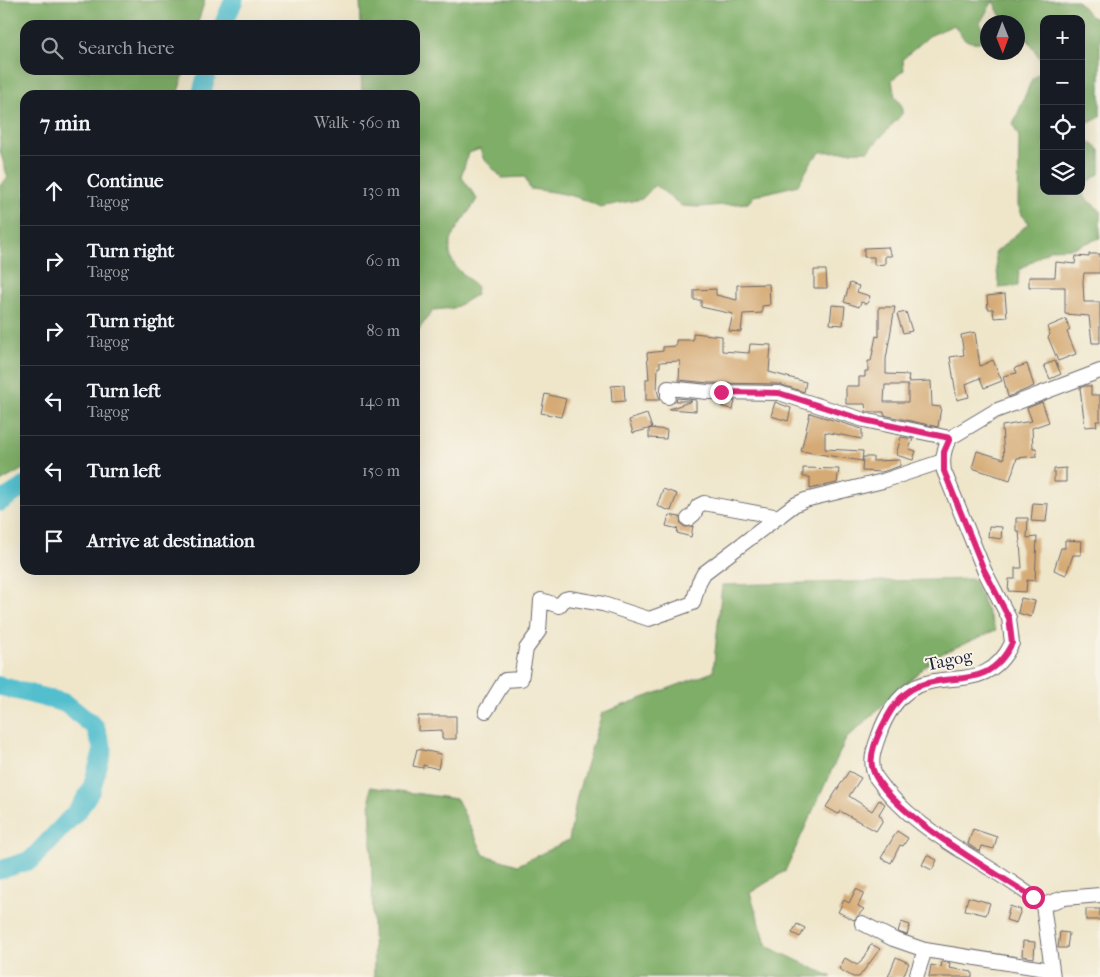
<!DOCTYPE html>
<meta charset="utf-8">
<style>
:root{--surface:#171b24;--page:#20242c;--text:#f1f3f6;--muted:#9ea1a6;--line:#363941}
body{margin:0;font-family:"IM FELL French Canon",serif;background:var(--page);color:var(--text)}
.controls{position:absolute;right:15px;top:15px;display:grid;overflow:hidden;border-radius:10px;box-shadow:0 5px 20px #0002}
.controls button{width:45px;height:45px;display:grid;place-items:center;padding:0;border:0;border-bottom:1px solid var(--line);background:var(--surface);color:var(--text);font:25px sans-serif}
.compass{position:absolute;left:980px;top:15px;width:45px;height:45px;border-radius:50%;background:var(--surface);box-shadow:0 5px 20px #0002;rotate:179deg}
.stop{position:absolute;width:15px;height:15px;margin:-11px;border:4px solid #db2777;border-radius:50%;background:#fff}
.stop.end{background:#db2777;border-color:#fff;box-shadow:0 1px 5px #0008}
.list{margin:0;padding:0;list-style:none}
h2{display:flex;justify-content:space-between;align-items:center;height:65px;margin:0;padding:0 20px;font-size:21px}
h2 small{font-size:16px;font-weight:400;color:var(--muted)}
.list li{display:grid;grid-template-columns:32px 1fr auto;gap:15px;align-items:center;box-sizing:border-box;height:70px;padding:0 20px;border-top:1px solid var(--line)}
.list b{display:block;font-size:19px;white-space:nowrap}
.list p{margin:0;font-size:16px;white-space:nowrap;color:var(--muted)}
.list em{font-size:16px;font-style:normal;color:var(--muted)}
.icon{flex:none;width:28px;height:28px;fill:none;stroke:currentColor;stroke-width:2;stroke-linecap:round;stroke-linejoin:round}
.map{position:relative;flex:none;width:1100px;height:977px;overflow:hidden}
.search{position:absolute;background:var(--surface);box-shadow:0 5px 20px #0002;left:20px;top:20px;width:400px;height:55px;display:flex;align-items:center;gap:12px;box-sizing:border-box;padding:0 18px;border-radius:15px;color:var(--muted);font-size:19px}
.panel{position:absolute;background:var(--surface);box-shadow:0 5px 20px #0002;left:20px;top:90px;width:400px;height:485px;border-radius:15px}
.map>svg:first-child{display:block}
</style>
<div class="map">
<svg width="1100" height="977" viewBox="0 0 1100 977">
<rect width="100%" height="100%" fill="#f7f3e8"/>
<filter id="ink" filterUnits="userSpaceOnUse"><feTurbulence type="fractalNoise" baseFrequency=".02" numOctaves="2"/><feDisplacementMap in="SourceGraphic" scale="10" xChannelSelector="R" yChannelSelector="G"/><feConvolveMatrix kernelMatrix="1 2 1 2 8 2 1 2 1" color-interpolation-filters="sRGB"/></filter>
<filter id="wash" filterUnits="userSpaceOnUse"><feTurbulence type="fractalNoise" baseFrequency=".0096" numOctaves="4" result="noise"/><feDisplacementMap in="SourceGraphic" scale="20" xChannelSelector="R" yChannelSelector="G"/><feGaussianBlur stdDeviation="1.12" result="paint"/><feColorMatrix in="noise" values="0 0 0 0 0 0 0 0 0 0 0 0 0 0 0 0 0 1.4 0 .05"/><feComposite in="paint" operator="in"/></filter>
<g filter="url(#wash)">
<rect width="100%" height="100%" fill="#efe6ca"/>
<g fill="#7fae67" stroke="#506851">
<polygon points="0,0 205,0 197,25 25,25 25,70 185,70 177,95 25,95 25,468 0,482 0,185 8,178 0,151"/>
<path d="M360 0H1077L1090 16 1100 21V117L1091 122 1081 121V19H1044V65L1023 32 1018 29V22L1003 21 993 1 980 23 985 32 980 42C965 44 962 37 954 25L929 36 903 59 904 70 892 80 895 97 902 106V114L868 151 821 152 813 159 798 185 754 196 748 203 699 207 682 206 655 185 642 199 600 207C578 195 556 192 530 189L525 177 502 178 483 158 480 149 469 153 461 176 477 199C466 219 436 244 457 268 463 275 471 280 477 287L476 295 454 308 433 310 415 335V95H362L361 70H415V25H361Z"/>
<polygon points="1044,70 1044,191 1081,191 1087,200 1100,210 1100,238 1073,248 1051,249 1019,270 1018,286 999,288 995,253 1029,223 1022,215 1018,205 1019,137 1013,125 1032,79"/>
<polygon points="1081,135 1100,150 1100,173 1081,187"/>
<polygon points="973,579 996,630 936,656 846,739 785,871 750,893 767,946 832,977 374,977 370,787 457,799 484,855 518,865 569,840 577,796 602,713 713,672 722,585"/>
</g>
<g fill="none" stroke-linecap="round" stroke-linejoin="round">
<g stroke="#53bfce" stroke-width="19">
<polyline points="223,25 234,0"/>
<polyline points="201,95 208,70"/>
<polyline points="0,502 25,486"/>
<polyline points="0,686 65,703 95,727 103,750 91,790 79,809 31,860 0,870"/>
</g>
</g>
<g id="blocks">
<g fill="#d5aa75" fill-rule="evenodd">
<polygon points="888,247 892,256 885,256 885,264 874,265 874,257 864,257 864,248"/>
<polygon points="1089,254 1100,254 1100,273 1084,273 1083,281 1084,302 1100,302 1100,343 1092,343 1089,316 1065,314 1065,287 1029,287 1029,277 1055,277 1056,262 1075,264 1076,256 1089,257"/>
<polygon points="814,270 826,270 827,288 814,288"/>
<polygon points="850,283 859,286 857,292 870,296 867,304 861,302 859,307 844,302"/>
<polygon points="769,284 770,305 762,306 762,313 743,314 741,332 729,331 733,314 701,307 701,300 694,300 694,290 716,289 716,295 737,300 737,285"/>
<polygon points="1005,294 1007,317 994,318 993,309 988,309 987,296"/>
<polygon points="832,305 845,306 843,325 830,324"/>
<path d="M879 307H895L886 359V374L909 375 908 382 931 381 932 406 941 407 938 427 884 415V412H866L865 404H846V386H859V377H865V371H868V361H871L876 336 879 337ZM885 385H908V402H884Z"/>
<polygon points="906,312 912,331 903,333 897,314"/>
<polygon points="1066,319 1070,330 1067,332 1076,354 1058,361 1048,337 1050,335 1047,327"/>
<polygon points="975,332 980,366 993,360 1002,381 984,388 980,378 966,384 969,397 957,400 950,357 964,355 961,335"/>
<polygon points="693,333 722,336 722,351 749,353 750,344 771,345 769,372 806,382 804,392 779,384 708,383 679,380 680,361 660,362 660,367 658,367 657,390 660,400 646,400 646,379 649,379 647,353 663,351 663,347 676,346 676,340 693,340"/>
<polygon points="1055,361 1061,374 1050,379 1044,365"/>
<polygon points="1027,364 1034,386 1008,397 1003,376 1017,373 1015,368"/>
<polygon points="624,385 625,401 612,402 611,386"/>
<polygon points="1085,386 1091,386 1091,395 1100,395 1100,421 1096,421 1097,426 1085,427 1080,388"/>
<polygon points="545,394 566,399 561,417 541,413"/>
<polygon points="677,398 696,400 696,411 669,409 692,401 676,401"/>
<polygon points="722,401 735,401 733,410 721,406"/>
<polygon points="775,402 791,408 788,421 771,416"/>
<polygon points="1042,402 1049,422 1032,428 1033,448 1036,448 1037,456 1017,458 1010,480 972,468 977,451 1004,459 1002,426 1032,421 1027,408"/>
<polygon points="810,413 862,429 862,439 825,432 825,449 863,451 862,461 801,451"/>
<polygon points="647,414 652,428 633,433 629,420"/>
<polygon points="649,428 667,430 666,439 649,438"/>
<polygon points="901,437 913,439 909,449 916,451 913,460 896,455"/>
<polygon points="863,457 873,457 873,461 900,460 900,466 882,472 862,471"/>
<polygon points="803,468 839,469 837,483 810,489 810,477 803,477"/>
<polygon points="1066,468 1066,482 1054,482 1054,469"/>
<polygon points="663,489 677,494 671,511 657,506"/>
<polygon points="1033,503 1048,504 1046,522 1031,521"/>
<polygon points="669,515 680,517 681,524 685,527 693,526 691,537 677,533 678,529 666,526"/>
<polygon points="1016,518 1028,518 1027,538 1037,537 1035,581 1027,580 1026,592 1008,591 1009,579 1015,579 1015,568 1022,568 1019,531 1016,531"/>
<polygon points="989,526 1002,527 1001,539 988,537"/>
<polygon points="1065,540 1082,541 1081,555 1073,555 1066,575 1054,570 1061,548 1065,548"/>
<polygon points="1021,598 1035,601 1031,617 1018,613"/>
<polygon points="418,716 456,716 456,739 442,739 442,730 418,731"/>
<polygon points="417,749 441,754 438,769 423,765 423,768 413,766"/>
<polygon points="849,771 861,778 849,796 872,811 879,800 885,804 879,814 883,820 876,831 840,811 838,814 826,807"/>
<polygon points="973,829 997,837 994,849 982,846 980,852 968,844"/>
<polygon points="897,831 908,838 903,846 900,845 891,863 881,858"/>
<polygon points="927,855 937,860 932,870 922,865"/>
<polygon points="856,889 864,893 858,906 864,909 854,920 838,912 844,900 849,903"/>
<polygon points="968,897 990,903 986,915 965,910"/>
<polygon points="1010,906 1021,910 1016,923 1006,920"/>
<rect x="1086" y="909" width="14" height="11"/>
<polygon points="901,922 910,925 907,935 898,932"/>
<polygon points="797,924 805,928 800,937 792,933"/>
<polygon points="1060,932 1069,933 1067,948 1058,948"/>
<polygon points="1023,941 1035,942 1034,958 1022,956"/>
<polygon points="871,944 880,949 859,977 853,977 839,969 845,958 857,965 861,962"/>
<polygon points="896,957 909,963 903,977 888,977"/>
<polygon points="942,962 950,963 949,968 972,972 972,977 929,977 931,965 941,967"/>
</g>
</g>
</g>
<g filter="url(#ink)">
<use href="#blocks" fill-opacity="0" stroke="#6a676d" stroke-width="1"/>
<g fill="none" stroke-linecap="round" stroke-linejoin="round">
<defs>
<g id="minor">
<polyline points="668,397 668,388 708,392 779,393 864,420 950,438"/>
<polyline points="688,519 694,514 698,506 704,503 779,517"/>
<polyline points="486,711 505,680 521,679 526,649 539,631 541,600 559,606 565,599 569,598 603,604 649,619 693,603 699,582 704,573 794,505 805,500 883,481 943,461"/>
<polyline points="1043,905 1064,898 1100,895"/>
<polyline points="862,923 893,939 925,950 1051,970"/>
<polyline points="916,977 925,950"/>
<path d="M1053 977 1043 905C988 860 916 836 875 776 869 761 874 749 879 735 885 717 897 696 915 687 950 670 988 693 1012 643L1009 618 984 570 944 471C942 459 943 449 950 438L995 411 1100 371"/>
</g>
</defs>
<use href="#minor" stroke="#6a676d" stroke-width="16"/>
<use href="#minor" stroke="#fff" stroke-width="14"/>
</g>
</g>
<g fill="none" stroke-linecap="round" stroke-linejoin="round" filter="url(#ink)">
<path stroke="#db2777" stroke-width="6" d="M721 392 779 393 864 420 950 438 944 452V471L984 570 1009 618 1012 643C988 692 952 671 916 687 900 694 890 711 882 727 876 739 868 757 873 770 886 811 995 873 1033 897"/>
</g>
<g text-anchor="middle" stroke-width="4" stroke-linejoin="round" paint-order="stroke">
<g font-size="18" fill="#22223b" stroke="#f7f3e8">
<text transform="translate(949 660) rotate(-12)" y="6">Tagog</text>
</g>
</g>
</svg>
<div class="controls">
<button>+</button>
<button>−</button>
<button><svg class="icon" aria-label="locate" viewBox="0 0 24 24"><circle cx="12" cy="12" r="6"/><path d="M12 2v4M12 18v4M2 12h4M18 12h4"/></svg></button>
<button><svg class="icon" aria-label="layers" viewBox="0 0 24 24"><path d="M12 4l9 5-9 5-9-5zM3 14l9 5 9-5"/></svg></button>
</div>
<svg class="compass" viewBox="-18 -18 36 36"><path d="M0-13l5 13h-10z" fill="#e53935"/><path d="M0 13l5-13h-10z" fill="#9ea1a6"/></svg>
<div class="stop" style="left:1033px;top:897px"></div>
<div class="stop end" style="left:721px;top:392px"></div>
<div class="search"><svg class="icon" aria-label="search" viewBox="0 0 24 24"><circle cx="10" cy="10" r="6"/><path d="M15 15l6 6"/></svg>Search here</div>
<section class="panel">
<h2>7 min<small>Walk · 560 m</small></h2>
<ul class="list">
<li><svg class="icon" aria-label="ahead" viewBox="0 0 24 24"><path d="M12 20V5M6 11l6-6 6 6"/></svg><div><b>Continue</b><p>Tagog</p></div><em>130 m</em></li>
<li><svg class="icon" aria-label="right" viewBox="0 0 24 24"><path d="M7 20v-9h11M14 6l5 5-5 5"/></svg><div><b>Turn right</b><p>Tagog</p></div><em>60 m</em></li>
<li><svg class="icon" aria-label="right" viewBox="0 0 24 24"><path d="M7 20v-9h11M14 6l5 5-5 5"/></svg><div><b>Turn right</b><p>Tagog</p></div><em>80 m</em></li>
<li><svg class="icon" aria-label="left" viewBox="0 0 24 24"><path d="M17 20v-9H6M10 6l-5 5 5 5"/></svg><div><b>Turn left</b><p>Tagog</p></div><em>140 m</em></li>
<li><svg class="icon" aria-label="left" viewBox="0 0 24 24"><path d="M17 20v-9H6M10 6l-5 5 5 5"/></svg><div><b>Turn left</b></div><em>150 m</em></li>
<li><svg class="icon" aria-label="arrive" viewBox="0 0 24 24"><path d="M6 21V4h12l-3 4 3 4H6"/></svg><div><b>Arrive at destination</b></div></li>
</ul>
</section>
</div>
